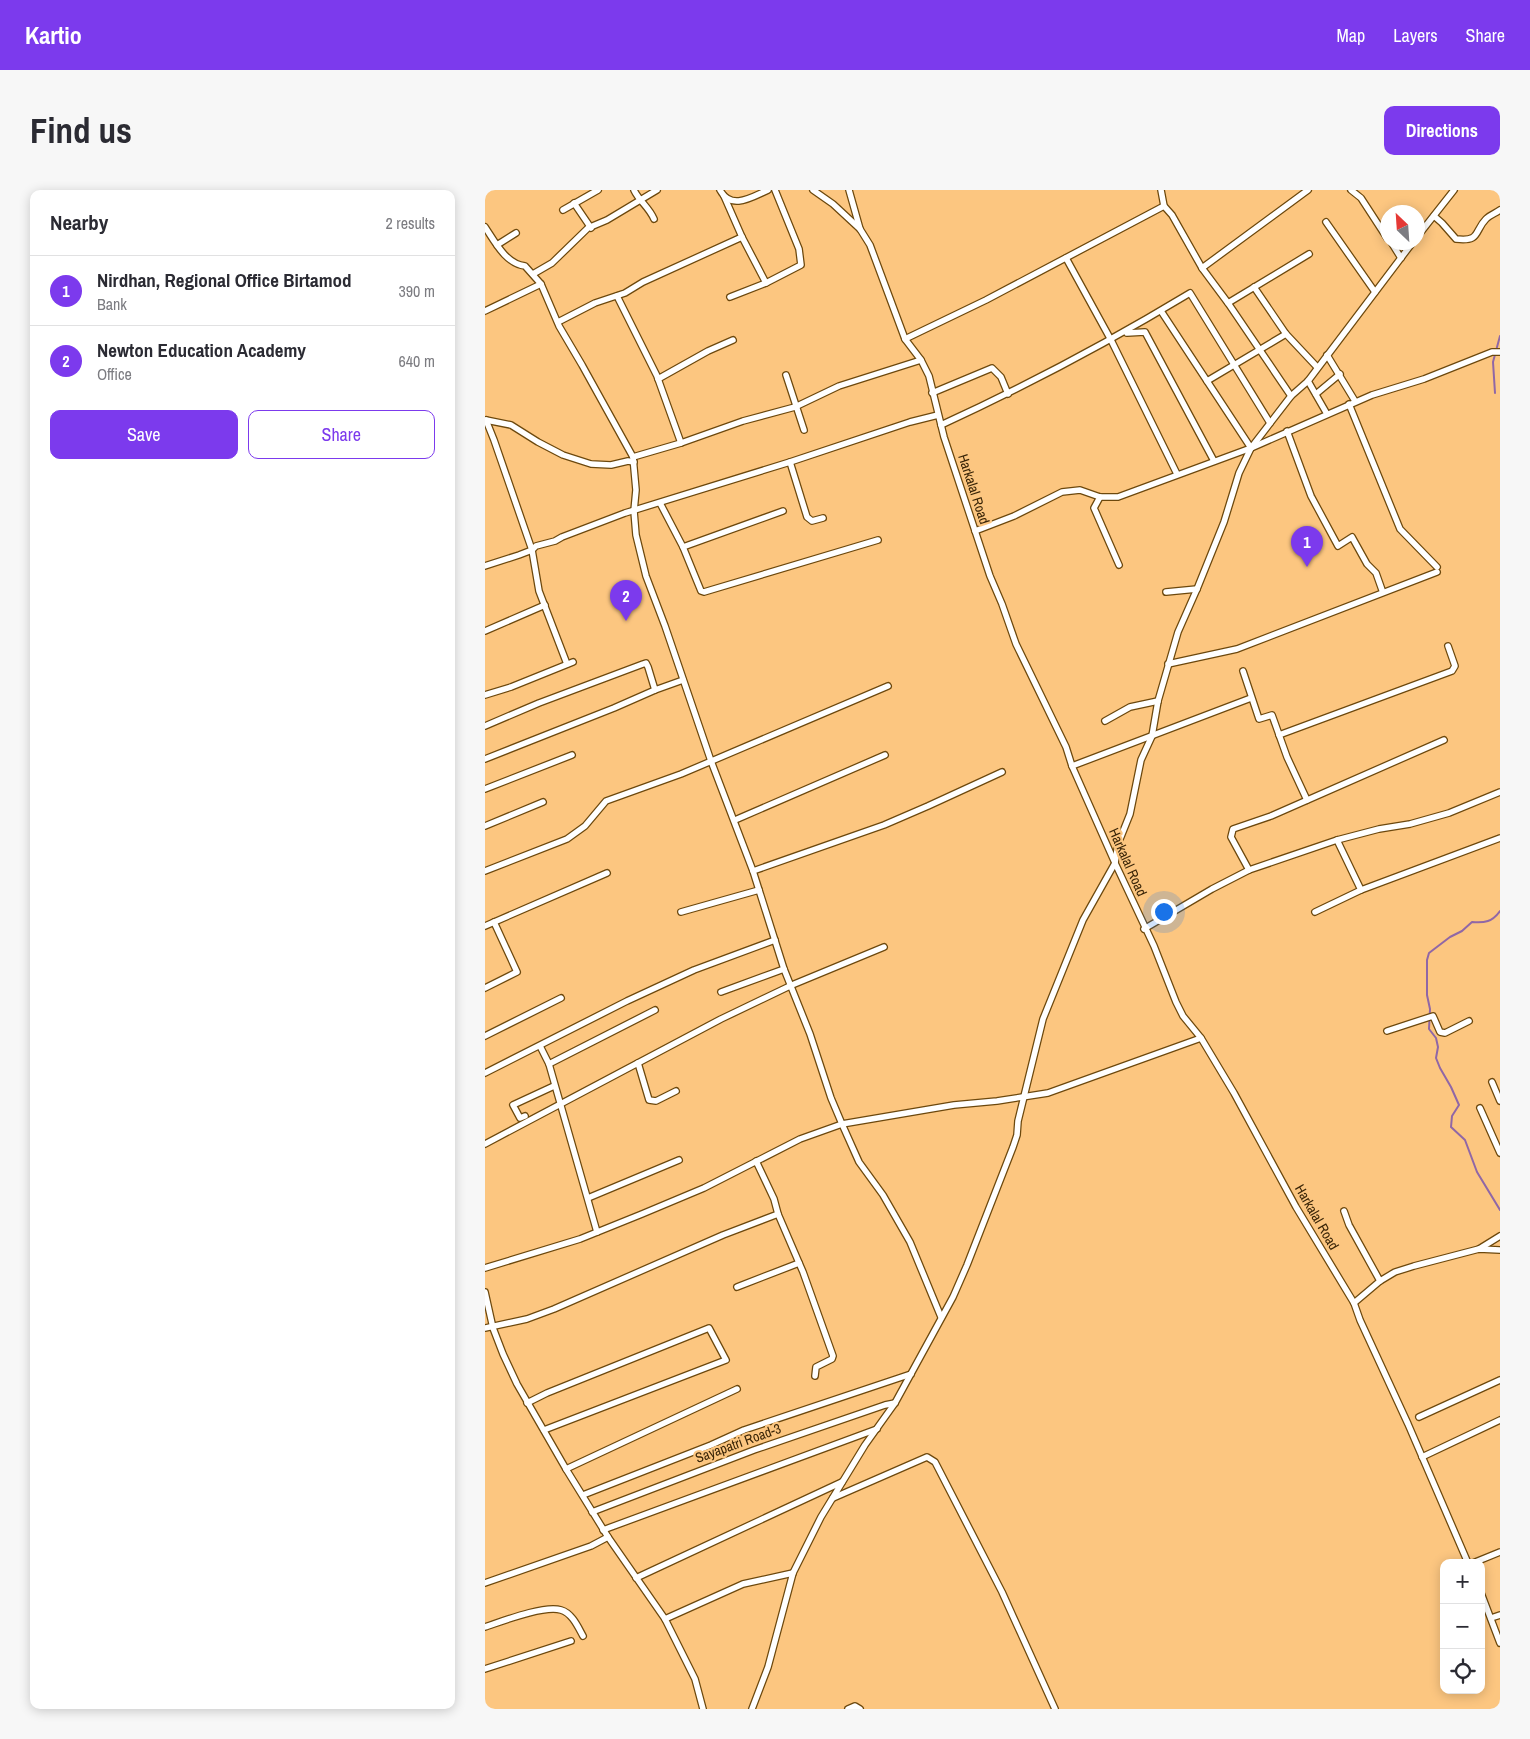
<!DOCTYPE html>
<meta charset="utf-8">
<style>
:root{--surface:#fff;--page:#f7f7f7;--text:#2b2b33;--muted:#7c7c81;--line:#e1e1e2;--accent:#7c3aed}
body{margin:0;font-family:"Archivo Narrow",sans-serif;background:var(--page);color:var(--text)}
.controls{position:absolute;right:15px;bottom:15px;display:grid;overflow:hidden;border-radius:10px;box-shadow:0 2px 12px #0003}
.controls button{width:45px;height:45px;display:grid;place-items:center;padding:0;border:0;border-bottom:1px solid var(--line);background:var(--surface);color:var(--text);font:25px sans-serif}
.compass{position:absolute;left:895px;top:15px;width:45px;height:45px;border-radius:50%;background:var(--surface);box-shadow:0 2px 12px #0003;rotate:335deg}
.you{position:absolute;left:678px;top:721px;width:18px;height:18px;margin:-12px;border:4px solid #fff;border-radius:50%;background:#1a73e8;box-shadow:0 0 0 8px #1a73e833}
.badge{display:grid;place-items:center;width:32px;height:32px;border-radius:50%;background:var(--accent);color:#fff;font-size:16px;font-weight:700}
.pin{position:absolute;translate:-50% -41px;filter:drop-shadow(0 1px 2px #0008)}
.pin::after{content:'';position:absolute;top:26px;width:18px;height:15px;background:inherit;clip-path:polygon(0 0,100% 0,50% 100%)}
.list{margin:0;padding:0;list-style:none}
h2{display:flex;justify-content:space-between;align-items:center;height:65px;margin:0;padding:0 20px;font-size:21px}
h2 small{font-size:16px;font-weight:400;color:var(--muted)}
.list li{display:grid;grid-template-columns:32px 1fr auto;gap:15px;align-items:center;box-sizing:border-box;height:70px;padding:0 20px;border-top:1px solid var(--line)}
.list b{display:block;font-size:19px;white-space:nowrap}
.list p{margin:0;font-size:16px;white-space:nowrap;color:var(--muted)}
.list em{font-size:16px;font-style:normal;color:var(--muted)}
.actions{display:flex;gap:10px;padding:15px 20px}
.actions a{flex:1;padding:11px 0;border:1px solid var(--accent);border-radius:10px;text-align:center;font-size:18px;color:var(--accent)}
.actions .main{background:var(--accent);color:#fff}
.icon{flex:none;width:28px;height:28px;fill:none;stroke:currentColor;stroke-width:2;stroke-linecap:round;stroke-linejoin:round}
.map{position:relative;flex:none;width:1015px;height:1519px;overflow:hidden;border-radius:10px}
header{display:flex;align-items:center;gap:30px;box-sizing:border-box;height:70px;padding:0 25px;background:var(--accent);color:#fff}
header strong{font-size:24px}
nav{display:flex;gap:28px;margin-inline-start:auto;font-size:18px}
.intro{display:flex;align-items:center;justify-content:space-between;box-sizing:border-box;height:120px;padding:0 30px}
h1{margin:0;font-size:35px}
.button{padding:12px 22px;border-radius:10px;background:var(--accent);color:#fff;font-size:18px;font-weight:700}
main{display:flex;gap:30px;padding:0 30px}
aside{flex:1;background:var(--surface);border-radius:10px;box-shadow:0 2px 12px #0003}
.map>svg:first-child{display:block}
</style>
<header>
<strong>Kartio</strong>
<nav><a>Map</a><a>Layers</a><a>Share</a></nav>
</header>
<div class="intro"><h1>Find us</h1><a class="button">Directions</a></div>
<main>
<aside>
<h2>Nearby<small>2 results</small></h2>
<ul class="list">
<li><span class="badge">1</span><div><b>Nirdhan, Regional Office Birtamod</b><p>Bank</p></div><em>390 m</em></li>
<li><span class="badge">2</span><div><b>Newton Education Academy</b><p>Office</p></div><em>640 m</em></li>
</ul>
<div class="actions"><a class="main">Save</a><a>Share</a></div>
</aside>
<div class="map">
<svg width="1015" height="1519" viewBox="0 0 1015 1519">
<rect width="100%" height="100%" fill="#fcc680"/>
<g fill="none" stroke-linecap="round" stroke-linejoin="round">
<g stroke="#9067a6" stroke-width="2">
<polyline points="1010,203 1008,172 1015,146"/>
<path d="M1015 721C1007 732 1000 733 987 732L977 741 965 747 944 763 942 770V805L945 819 944 839 951 848 953 857 951 868 955 878 966 897 974 915 967 926 966 937 980 950 992 982 1015 1020"/>
</g>
<defs>
<g id="street">
<path d="M149 0C154 11 164 17 169 29"/>
<path d="M235 0C246 21 267 7 283 0"/>
<polyline points="328,0 348,14 375,39 385,55 420,149 436,170 444,186 459,247 505,386 517,414 531,454 581,557 587,576 630,673 669,756 691,812 698,826 716,848 749,903 811,1017 869,1113 875,1130 923,1234 983,1373"/>
<polyline points="364,0 375,39"/>
<polyline points="676,0 679,16 687,25 717,78 743,113 806,206"/>
<polyline points="866,0 876,8 902,48"/>
<polyline points="239,6 257,47 281,93"/>
<polyline points="89,13 106,38"/>
<polyline points="78,20 113,0"/>
<path d="M949 26 957 33 971 49C996 52 989 41 1001 29 1005 25 1011 23 1015 20"/>
<polyline points="841,32 890,102"/>
<path d="M0 37C10 52 21 74 40 76L56 94 74 136 97 175 148 267 151 300 149 321 151 345 161 386 180 436 226 571 268 681 299 779 325 844 346 908 357 934 374 972 398 1005 425 1052 456 1127"/>
<polyline points="932,47 969,0"/>
<polyline points="906,52 916,68"/>
<polyline points="12,55 31,43"/>
<polyline points="581,68 626,150 692,284"/>
<polyline points="717,78 823,0"/>
<polyline points="48,84 67,73 103,38 122,30 172,0"/>
<polyline points="769,97 801,144 832,177"/>
<polyline points="132,106 172,186 196,253"/>
<polyline points="245,107 281,93 316,75 314,59 290,0"/>
<polyline points="743,113 824,64"/>
<polyline points="0,121 56,94"/>
<polyline points="676,121 766,258"/>
<polyline points="73,132 110,113 140,103 158,92 257,47"/>
<polyline points="642,143 660,142 729,271"/>
<polyline points="420,149 501,110 679,16"/>
<polyline points="842,165 870,211"/>
<polyline points="301,185 319,240"/>
<polyline points="173,189 223,161 248,150"/>
<polyline points="722,191 801,144"/>
<polyline points="823,191 842,224"/>
<polyline points="447,203 507,178 516,187 523,204"/>
<polyline points="831,204 855,184"/>
<polyline points="864,214 915,339 952,377"/>
<polyline points="1,230 9,250 47,360 54,401 82,474"/>
<polyline points="1,230 26,235 53,252 78,265 106,274 126,275 143,271 149,272"/>
<path d="M456 235C541 196 624 152 705 103L785 233"/>
<polyline points="802,241 826,306 853,356 867,347 882,374 891,383 897,400"/>
<polyline points="148,267 196,253 258,231 310,217 354,196 436,170"/>
<polyline points="305,272 322,327 327,331 338,328"/>
<polyline points="615,307 609,318 634,375"/>
<polyline points="175,313 198,357 216,401 219,402 393,350"/>
<polyline points="490,341 529,326 577,302 595,300 615,307 633,307 766,258 887,205 939,189 1007,162 1015,162"/>
<polyline points="198,357 298,321"/>
<polyline points="0,376 34,365 47,360 51,356 70,351 77,347 140,323 305,272 425,232 453,225"/>
<polyline points="681,402 712,399"/>
<polyline points="0,441 60,415"/>
<polyline points="683,474 752,459 952,382"/>
<polyline points="758,481 774,529 787,525 802,567 822,610"/>
<polyline points="0,505 26,497 88,472"/>
<polyline points="620,531 645,517 673,511"/>
<polyline points="0,536 54,513 158,474 161,473 163,477 170,500 198,490"/>
<polyline points="794,545 967,481 970,476 963,456"/>
<polyline points="0,569 129,518 170,500"/>
<polyline points="587,576 766,508"/>
<polyline points="0,599 87,565"/>
<polyline points="250,630 400,565"/>
<polyline points="0,636 58,612"/>
<polyline points="852,650 876,700"/>
<polyline points="764,680 746,647 748,639 786,626 959,550"/>
<polyline points="0,681 82,649 100,636 121,611 196,584 403,496"/>
<polyline points="268,681 399,635 443,616 517,582"/>
<polyline points="196,722 274,700"/>
<polyline points="830,722 876,700 1015,648"/>
<polyline points="0,736 122,683"/>
<polyline points="659,739 727,699 764,680 852,650 894,639 925,634 964,623 1015,602"/>
<polyline points="0,798 32,782 9,732"/>
<polyline points="236,802 299,779"/>
<polyline points="902,841 948,826 955,842 960,843 984,831"/>
<polyline points="0,846 76,808"/>
<polyline points="55,856 64,874 170,820"/>
<polyline points="153,873 164,910 171,911 191,901"/>
<polyline points="64,874 112,1042"/>
<polyline points="0,883 142,811 209,780 290,750"/>
<polyline points="1007,892 1015,911"/>
<polyline points="995,918 1015,963"/>
<polyline points="40,926 35,928 28,915 69,896"/>
<polyline points="0,954 236,829 307,795 399,757"/>
<polyline points="103,1008 194,970"/>
<polyline points="859,1021 864,1035 895,1091"/>
<polyline points="293,1024 318,1082 348,1166 347,1169 331,1177 330,1186"/>
<polyline points="994,1059 1015,1046"/>
<polyline points="0,1078 95,1049 157,1024 219,998 315,949 357,934 469,915 512,911 563,903 716,848"/>
<polyline points="252,1097 314,1073"/>
<polyline points="0,1102 8,1138 18,1164 32,1194 81,1279 123,1347 106,1356 0,1393"/>
<polyline points="869,1113 895,1091 910,1082 929,1076 994,1059 1015,1060"/>
<polyline points="0,1138 42,1129 69,1119 238,1045 293,1024 289,1009 271,971"/>
<polyline points="42,1213 62,1203 224,1138 241,1170 59,1240"/>
<polyline points="934,1227 1015,1190"/>
<polyline points="937,1267 1015,1230"/>
<polyline points="81,1279 252,1199"/>
<polyline points="98,1305 226,1255 259,1240 426,1184"/>
<polyline points="348,1308 442,1267 450,1272 517,1402 570,1519"/>
<polyline points="107,1322 269,1260 400,1215 410,1213"/>
<polyline points="118,1340 392,1239"/>
<polyline points="123,1347 180,1429 210,1489 218,1519"/>
<polyline points="988,1373 1015,1362"/>
<polyline points="151,1388 357,1292"/>
<polyline points="996,1403 1015,1453"/>
<polyline points="1006,1428 1015,1425"/>
<polyline points="180,1429 258,1394 308,1383"/>
<path d="M0 1437C18 1431 59 1415 76 1420 87 1423 93 1437 98 1446"/>
<polyline points="0,1479 86,1451"/>
<polyline points="267,1519 283,1477 308,1383 336,1327 380,1255 410,1213 468,1107 482,1075 528,957 532,945 533,931 558,829 598,730 630,673 633,654 645,624 656,570 667,546 673,511 693,442 712,399 739,332 754,283 766,258 806,206 823,191 928,52"/>
<polyline points="363,1519 370,1516 375,1519"/>
</g>
</defs>
<use href="#street" stroke="#6c480d" stroke-width="8"/>
<use href="#street" stroke="#fff" stroke-width="5.5"/>
</g>
<g text-anchor="middle" stroke-width="4.5" stroke-linejoin="round" paint-order="stroke">
<g font-size="14" fill="#3a2507" stroke="#fcc680">
<text transform="translate(489 299) rotate(72)" y="5">Harkalal Road</text>
<text transform="translate(643 672) rotate(66)" y="5">Harkalal Road</text>
<text transform="translate(832 1027) rotate(60)" y="5">Harkalal Road</text>
<text transform="translate(253 1253) rotate(-20)" y="5">Sayapatri Road-3</text>
</g>
</g>
</svg>
<div class="controls">
<button>+</button>
<button>−</button>
<button><svg class="icon" aria-label="locate" viewBox="0 0 24 24"><circle cx="12" cy="12" r="6"/><path d="M12 2v4M12 18v4M2 12h4M18 12h4"/></svg></button>
</div>
<svg class="compass" viewBox="-18 -18 36 36"><path d="M0-13l5 13h-10z" fill="#e53935"/><path d="M0 13l5-13h-10z" fill="#7c7c81"/></svg>
<div class="you"></div>
<div class="pin badge" style="left:822px;top:377px">1</div>
<div class="pin badge" style="left:141px;top:431px">2</div>
</div>
</main>
